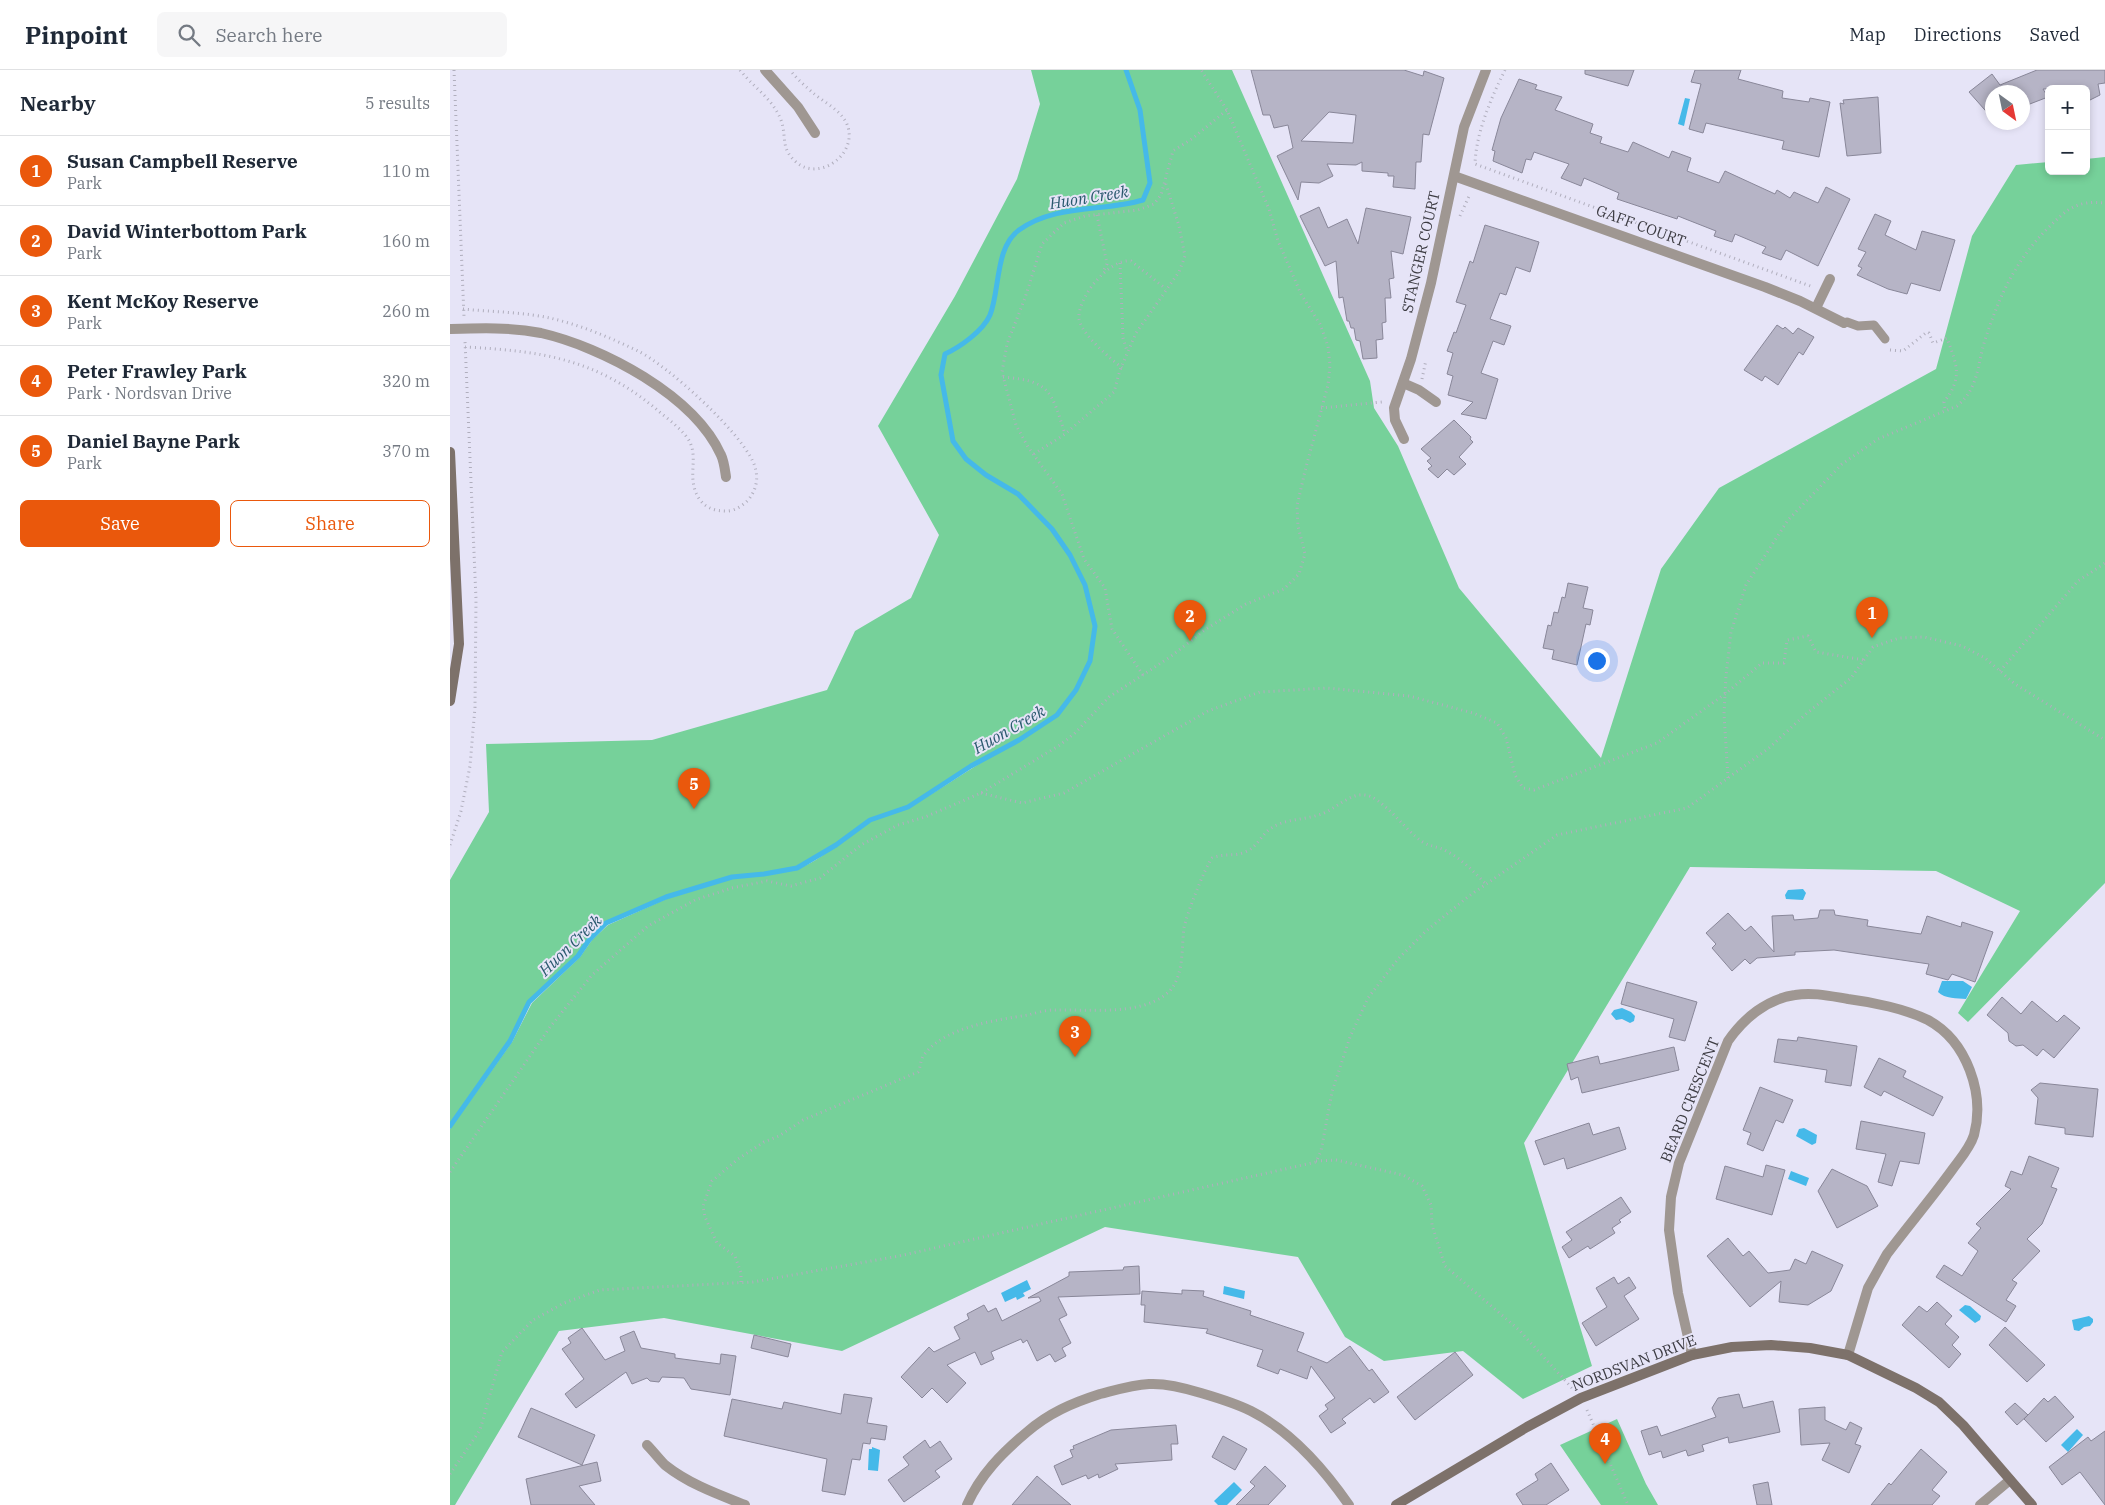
<!DOCTYPE html>
<meta charset="utf-8">
<style>
:root{--surface:#fff;--page:#f6f6f7;--text:#1f2937;--muted:#747a83;--line:#e0e1e3;--accent:#ea580c}
body{margin:0;font-family:"IBM Plex Serif",serif;background:var(--page);color:var(--text)}
.controls{position:absolute;right:15px;top:15px;display:grid;overflow:hidden;border-radius:8px;box-shadow:0 2px 8px #0003}
.controls button{width:45px;height:45px;display:grid;place-items:center;padding:0;border:0;border-bottom:1px solid var(--line);background:var(--surface);color:var(--text);font:25px sans-serif}
.compass{position:absolute;left:1535px;top:15px;width:45px;height:45px;border-radius:50%;background:var(--surface);box-shadow:0 2px 8px #0003;rotate:147deg}
.you{position:absolute;left:1146px;top:590px;width:18px;height:18px;margin:-12px;border:4px solid #fff;border-radius:50%;background:#1a73e8;box-shadow:0 0 0 8px #1a73e833}
.badge{display:grid;place-items:center;width:32px;height:32px;border-radius:50%;background:var(--accent);color:#fff;font-size:16px;font-weight:700}
.pin{position:absolute;translate:-50% -41px;filter:drop-shadow(0 1px 2px #0008)}
.pin::after{content:'';position:absolute;top:26px;width:18px;height:15px;background:inherit;clip-path:polygon(0 0,100% 0,50% 100%)}
.list{margin:0;padding:0;list-style:none}
h2{display:flex;justify-content:space-between;align-items:center;height:65px;margin:0;padding:0 20px;font-size:21px}
h2 small{font-size:16px;font-weight:400;color:var(--muted)}
.list li{display:grid;grid-template-columns:32px 1fr auto;gap:15px;align-items:center;box-sizing:border-box;height:70px;padding:0 20px;border-top:1px solid var(--line)}
.list b{display:block;font-size:19px;white-space:nowrap}
.list p{margin:0;font-size:16px;white-space:nowrap;color:var(--muted)}
.list em{font-size:16px;font-style:normal;color:var(--muted)}
.actions{display:flex;gap:10px;padding:15px 20px}
.actions a{flex:1;padding:11px 0;border:1px solid var(--accent);border-radius:8px;text-align:center;font-size:18px;color:var(--accent)}
.actions .main{background:var(--accent);color:#fff}
.icon{flex:none;width:28px;height:28px;fill:none;stroke:currentColor;stroke-width:2;stroke-linecap:round;stroke-linejoin:round}
.map{position:relative;flex:none;width:1655px;height:1435px;overflow:hidden}
header{display:flex;align-items:center;gap:30px;box-sizing:border-box;height:70px;padding:0 25px;background:var(--surface);border-bottom:1px solid var(--line)}
header strong{font-size:24px}
nav{display:flex;gap:28px;margin-inline-start:auto;font-size:18px}
.search{width:350px;height:45px;background:var(--page);display:flex;align-items:center;gap:12px;box-sizing:border-box;padding:0 18px;border-radius:8px;color:var(--muted);font-size:19px}
main{display:flex}
aside{flex:1;background:var(--surface)}
.map>svg:first-child{display:block}
</style>
<header>
<strong>Pinpoint</strong>
<div class="search"><svg class="icon" aria-label="search" viewBox="0 0 24 24"><circle cx="10" cy="10" r="6"/><path d="M15 15l6 6"/></svg>Search here</div>
<nav><a>Map</a><a>Directions</a><a>Saved</a></nav>
</header>
<main>
<aside>
<h2>Nearby<small>5 results</small></h2>
<ul class="list">
<li><span class="badge">1</span><div><b>Susan Campbell Reserve</b><p>Park</p></div><em>110 m</em></li>
<li><span class="badge">2</span><div><b>David Winterbottom Park</b><p>Park</p></div><em>160 m</em></li>
<li><span class="badge">3</span><div><b>Kent McKoy Reserve</b><p>Park</p></div><em>260 m</em></li>
<li><span class="badge">4</span><div><b>Peter Frawley Park</b><p>Park · Nordsvan Drive</p></div><em>320 m</em></li>
<li><span class="badge">5</span><div><b>Daniel Bayne Park</b><p>Park</p></div><em>370 m</em></li>
</ul>
<div class="actions"><a class="main">Save</a><a>Share</a></div>
</aside>
<div class="map">
<svg width="1655" height="1435" viewBox="0 0 1655 1435">
<rect width="100%" height="100%" fill="#e6e4f7"/>
<g fill="#76d19a" fill-rule="evenodd">
<path d="M581 0H782L920 311 924 338 948 376 1009 518 1151 688 1211 499 1269 418 1486 299 1522 166 1566 95 1599 92V101H1636V89L1655 87V813L1518 952 1508 943 1570 841 1486 801 1240 797 1074 1073 1142 1296 1073 1329 1013 1281 934 1291 895 1267 848 1187 655 1157 392 1281 214 1248 109 1261 5 1435H0V1059L62 972 82 933 130 887 142 870 158 855 216 829 281 809 296 806 282 807 216 827 156 853 139 870 128 886 79 932 60 971 0 1056V810L39 742 36 674 202 670 377 620 405 561 461 528 489 465 428 356 505 226 567 109 590 34ZM557 677C524 696 493 718 460 737 448 743 433 744 421 751 390 768 365 801 329 802L348 798 386 775 420 750 458 737 521 696Z"/>
<polygon points="1167,1349 1196,1414 1208,1435 1151,1435 1110,1375"/>
</g>
<g fill="#45b9e9">
<polygon points="1235,28 1240,29 1234,56 1228,54"/>
<polygon points="1353,819 1356,823 1353,830 1336,829 1335,825 1338,820"/>
<path d="M1492 911H1513L1522 917 1516 929C1507 928 1495 929 1488 922Z"/>
<polygon points="1172,938 1181,942 1185,946 1184,951 1180,953 1172,949 1166,950 1161,944 1164,940"/>
<polygon points="1354,1058 1367,1065 1366,1073 1362,1075 1346,1066 1349,1059"/>
<polygon points="1341,1101 1359,1108 1356,1116 1338,1109"/>
<polygon points="577,1210 581,1219 573,1223 575,1226 567,1230 566,1227 555,1232 551,1223"/>
<polygon points="774,1216 795,1221 794,1229 773,1224"/>
<polygon points="1515,1235 1520,1236 1531,1246 1530,1250 1525,1253 1509,1240"/>
<polygon points="1639,1246 1643,1249 1643,1252 1640,1256 1634,1257 1629,1261 1624,1260 1622,1250"/>
<polygon points="1627,1359 1633,1365 1618,1382 1611,1375"/>
<polygon points="422,1377 430,1380 428,1401 418,1400 419,1379 422,1379"/>
<polygon points="784,1412 792,1420 777,1435 768,1435 764,1431"/>
</g>
<g fill="none" stroke-linecap="round" stroke-linejoin="round">
<path stroke="#45b9e9" stroke-width="5" d="M0 1056 60 971 79 932 128 886 139 870 156 853 216 827 282 807 314 804 347 798 386 775 420 750 458 737 521 696 569 670 607 645 626 620 640 591 645 556 635 515 620 485 602 459 568 424 536 405 516 389 503 371 491 305 495 284C510 277 533 261 540 245 550 220 545 177 569 160 605 134 652 142 693 130L700 113 690 40 676 0"/>
</g>
<g fill="#b6b4c6" stroke="#898799" fill-rule="evenodd">
<path d="M801 0H954L973 6 974 1 994 8 979 65 973 64 971 92H966L965 119 943 117 944 106H938V103L912 101V92L906 95 877 94 883 106 869 113 851 112 848 130 827 86 843 78 838 55 824 58 820 45H813ZM879 42 906 45 903 73 851 71Z"/>
<polygon points="1135,0 1184,0 1178,16 1135,4"/>
<polygon points="1245,0 1291,0 1288,9 1333,21 1332,28 1359,32 1360,28 1380,32 1369,87 1332,79 1334,71 1256,53 1253,63 1239,59 1251,14 1241,12"/>
<polygon points="1587,0 1655,0 1655,13 1648,14 1650,25 1636,32 1636,19 1593,19 1598,27 1572,37 1572,22 1542,22 1542,48 1519,22 1542,4 1550,15"/>
<polygon points="1069,9 1087,15 1085,19 1112,27 1105,40 1143,54 1140,63 1152,67 1150,73 1178,82 1183,72 1219,88 1222,81 1241,88 1237,101 1269,113 1275,101 1325,124 1327,120 1340,128 1344,122 1368,133 1376,117 1400,129 1368,196 1336,180 1331,190 1312,183 1316,177 1285,164 1282,172 1264,166 1266,161 1238,150 1228,146 1227,149 1167,129 1169,123 1134,108 1131,116 1111,108 1119,94 1084,82 1081,90 1076,89 1072,103 1043,91 1045,81 1042,80 1051,48"/>
<polygon points="1428,27 1431,83 1397,86 1390,33 1394,34 1393,30"/>
<polygon points="869,137 878,158 897,149 908,174 916,138 961,147 953,184 941,181 944,208 939,209 941,228 935,228 936,252 932,253 933,269 926,270 927,288 913,289 910,271 906,270 904,258 901,258 899,251 897,251 893,227 889,228 886,191 875,196 850,146"/>
<polygon points="1425,144 1441,151 1435,165 1466,180 1472,161 1505,170 1490,221 1461,213 1457,224 1438,219 1407,205 1412,198 1408,196 1416,182 1408,179"/>
<polygon points="1035,155 1089,172 1080,202 1066,197 1056,225 1050,223 1040,249 1061,256 1054,275 1043,271 1031,303 1048,309 1036,349 1011,344 1023,332 998,325 1003,306 997,304 1003,283 997,281 1004,262 1006,263 1016,235 1006,232 1020,191 1023,193"/>
<polygon points="1327,255 1333,259 1335,257 1343,264 1348,258 1364,267 1353,285 1349,282 1328,315 1315,306 1312,311 1294,300"/>
<polygon points="1004,350 1021,367 1020,369 1023,372 1009,387 1016,394 1004,405 997,399 988,408 978,399 982,396 977,391 981,388 971,379"/>
<polygon points="1118,513 1138,517 1133,538 1143,540 1140,555 1136,554 1127,595 1102,589 1104,580 1093,578 1098,555 1101,556 1104,542 1108,543 1112,527 1115,528"/>
<polygon points="1370,840 1384,840 1385,845 1418,850 1417,856 1471,864 1477,846 1511,857 1512,852 1543,862 1525,912 1502,904 1498,910 1476,904 1479,894 1384,880 1345,882 1345,885 1307,888 1300,894 1295,889 1282,901 1262,878 1266,874 1256,863 1278,843 1295,861 1301,856 1324,882 1322,846 1343,845 1344,850 1368,848"/>
<polygon points="1177,912 1247,932 1235,971 1219,967 1224,949 1171,934"/>
<polygon points="1552,927 1571,944 1582,931 1607,952 1614,945 1630,958 1604,988 1593,979 1587,986 1573,975 1566,976 1559,971 1558,963 1537,945"/>
<polygon points="1348,967 1407,976 1401,1016 1375,1012 1377,1000 1324,992 1328,969 1347,971"/>
<polygon points="1224,977 1229,1000 1132,1023 1128,1007 1121,1010 1117,994 1148,986 1150,994"/>
<polygon points="1429,988 1456,1001 1453,1007 1493,1027 1483,1046 1434,1021 1431,1026 1414,1017"/>
<polygon points="1590,1013 1648,1019 1643,1067 1615,1064 1615,1058 1585,1054 1588,1028 1581,1020"/>
<polygon points="1310,1017 1343,1030 1333,1053 1326,1050 1313,1081 1297,1074 1301,1063 1293,1060"/>
<polygon points="1411,1051 1475,1063 1469,1094 1450,1091 1442,1116 1428,1112 1436,1084 1406,1079"/>
<polygon points="1139,1053 1143,1065 1169,1057 1176,1079 1117,1099 1114,1088 1094,1095 1085,1071"/>
<polygon points="1579,1086 1609,1098 1601,1117 1607,1119 1592,1154 1577,1169 1590,1181 1562,1210 1567,1213 1556,1230 1566,1236 1556,1252 1486,1207 1494,1195 1512,1206 1528,1181 1518,1173 1531,1158 1526,1154 1561,1119 1555,1116 1561,1101 1572,1105"/>
<polygon points="1316,1095 1335,1100 1322,1145 1266,1129 1275,1096 1313,1107"/>
<polygon points="1382,1099 1417,1116 1428,1136 1387,1158 1368,1121"/>
<polygon points="1171,1127 1181,1142 1169,1150 1171,1152 1162,1158 1165,1163 1140,1179 1138,1176 1119,1188 1112,1177 1122,1170 1116,1162"/>
<polygon points="1278,1168 1293,1186 1299,1181 1318,1203 1340,1200 1345,1189 1356,1194 1362,1181 1393,1195 1381,1221 1358,1235 1329,1232 1331,1211 1300,1237 1257,1186"/>
<polygon points="689,1196 690,1224 608,1227 617,1245 609,1249 621,1273 612,1278 616,1286 605,1292 600,1284 587,1291 577,1270 573,1273 571,1269 541,1282 544,1289 531,1295 525,1282 497,1295 516,1313 497,1333 482,1318 472,1328 451,1307 479,1277 484,1282 510,1269 504,1257 519,1249 517,1244 534,1235 538,1242 546,1238 552,1251 591,1231 589,1227 578,1228 619,1206 619,1202 673,1200 674,1197"/>
<polygon points="1164,1207 1168,1214 1179,1207 1186,1218 1174,1226 1189,1249 1146,1276 1132,1253 1157,1237 1146,1218"/>
<polygon points="732,1220 754,1221 753,1226 801,1241 800,1245 854,1263 847,1281 877,1293 900,1276 919,1301 922,1299 939,1322 924,1333 920,1328 892,1349 896,1353 881,1363 869,1346 878,1339 875,1335 885,1328 861,1296 857,1309 830,1299 828,1304 807,1296 813,1280 756,1263 758,1259 694,1252 695,1235 691,1235 692,1221 732,1224"/>
<polygon points="1487,1232 1502,1246 1495,1254 1509,1267 1502,1275 1511,1284 1499,1298 1452,1255 1469,1236 1477,1242"/>
<polygon points="1555,1257 1595,1295 1577,1312 1539,1275"/>
<polygon points="132,1258 155,1290 175,1281 170,1267 184,1261 191,1278 225,1284 225,1288 270,1294 271,1284 286,1286 280,1325 241,1319 234,1308 212,1307 209,1312 200,1311 197,1308 182,1314 176,1302 126,1338 115,1324 134,1309 112,1279 121,1273 118,1268"/>
<polygon points="304,1265 341,1274 338,1287 301,1278"/>
<polygon points="1005,1282 1023,1305 965,1350 947,1327"/>
<polygon points="394,1324 422,1328 417,1353 437,1356 435,1370 421,1368 420,1374 413,1373 410,1390 402,1389 395,1425 372,1421 377,1389 274,1366 282,1329 332,1339 334,1332 391,1344"/>
<polygon points="1289,1324 1293,1338 1323,1331 1330,1362 1279,1373 1278,1367 1252,1375 1254,1381 1238,1386 1236,1380 1213,1388 1211,1381 1199,1385 1191,1361 1207,1356 1211,1366 1266,1347 1262,1338 1268,1328"/>
<polygon points="1605,1326 1624,1347 1596,1372 1574,1349 1578,1345 1567,1355 1555,1342 1565,1333 1578,1345 1594,1328 1598,1332"/>
<polygon points="1375,1337 1375,1350 1396,1360 1400,1352 1412,1358 1405,1374 1411,1376 1399,1403 1372,1390 1380,1373 1351,1375 1349,1339"/>
<polygon points="81,1338 145,1365 132,1395 68,1367"/>
<polygon points="726,1355 728,1374 721,1374 722,1390 665,1394 668,1399 649,1408 648,1404 638,1409 636,1405 612,1415 604,1396 623,1387 620,1380 624,1379 623,1376 661,1360"/>
<polygon points="1655,1361 1655,1435 1630,1402 1612,1415 1599,1397 1638,1367 1641,1371"/>
<polygon points="773,1366 797,1379 785,1400 762,1387"/>
<polygon points="475,1370 480,1378 490,1371 502,1389 485,1401 490,1407 454,1432 438,1410 459,1395 453,1387"/>
<polygon points="1471,1379 1497,1402 1482,1420 1490,1426 1482,1435 1421,1435 1439,1413 1441,1415"/>
<polygon points="147,1392 151,1411 129,1416 145,1435 81,1435 76,1409"/>
<polygon points="1101,1393 1119,1420 1096,1435 1073,1435 1066,1424 1088,1410 1085,1404"/>
<polygon points="815,1396 836,1416 818,1435 786,1435 805,1416 800,1412"/>
<polygon points="587,1406 595,1413 621,1435 562,1435"/>
<polygon points="1318,1412 1322,1435 1307,1435 1303,1415"/>
</g>
<g fill="none" stroke-linecap="round" stroke-linejoin="round">
<g stroke="#b0aebd" stroke-width="3" stroke-dasharray="1 4" stroke-linecap="butt">
<polyline points="4,0 14,247"/>
<path d="M290 0C303 17 323 29 331 50 337 67 330 78 346 92 370 113 411 82 396 52 389 39 372 31 362 22 354 15 346 8 340 0"/>
<path d="M1055 0C1041 28 1026 63 1025 94L1363 217"/>
<polyline points="647,145 657,194 653,202"/>
<polyline points="1010,146 1020,124"/>
<polyline points="670,193 673,268 677,281"/>
<path d="M13 239C42 242 76 242 104 249 133 256 161 268 188 281 217 295 296 366 305 397 308 407 307 417 301 426 297 433 286 441 277 441 266 441 257 439 250 430 234 407 252 386 236 366 227 355 215 347 205 338 144 288 90 281 15 277"/>
<path d="M1440 280 1453 281 1477 262 1479 263 1483 273 1497 268C1507 296 1513 307 1494 332L1495 340"/>
<path d="M672 298C659 287 632 265 629 249 627 228 659 188 681 191L716 219"/>
<path d="M553 307C601 311 601 321 615 364"/>
<polyline points="972,309 976,290"/>
<polyline points="871,338 932,332"/>
<polyline points="584,384 615,364 664,322 670,300 686,263 729,202 735,186 729,156 715,111"/>
<polyline points="1550,601 1628,511 1655,493"/>
<polyline points="693,605 662,559 655,518 634,489 612,424 578,377 566,355 552,302 557,274 575,228 592,174 614,153 635,146 688,140 704,134 711,125 723,81 743,68 777,40"/>
<path d="M1278 708 1274 644 1276 606 1281 562 1296 515 1338 450 1392 394 1428 369 1507 336C1529 318 1527 295 1535 270 1549 227 1565 191 1598 158 1617 139 1627 130 1655 133"/>
<polyline points="531,723 572,733 614,723 758,641 810,622 877,618 959,626 1023,643 1047,653 1056,668 1065,705 1073,718 1084,720 1207,673 1275,624 1312,593 1334,593 1337,570 1358,566 1366,582 1414,590"/>
<polyline points="0,775 11,741 20,696 25,637 26,529 15,271"/>
<polyline points="866,1091 886,1090 953,1105 972,1116 981,1135 982,1155 995,1196 1069,1260 1122,1318"/>
<polyline points="0,1102 100,957 142,905 198,856 245,830 282,818 317,811 341,816 370,808 411,775 448,755 475,747 531,723 610,675 625,663 659,627 720,587 756,559 796,534 834,519 849,504 855,484 848,456 847,436 855,401 878,315 880,295 878,276 870,254 851,224 828,171 819,139 777,40 751,0"/>
<path d="M291 1212V1203L285 1186 267 1173 255 1147 253 1136 262 1111 288 1089 314 1072 329 1066 353 1050 468 1002C471 997 470 990 474 985 494 957 546 950 578 945 586 943 595 940 604 940 637 939 687 946 715 925 735 910 731 880 734 858 736 846 755 797 762 788 773 783 784 787 795 782 808 777 812 763 823 757 838 748 858 750 874 743 888 737 900 723 915 725 930 726 953 756 965 766 979 779 985 774 998 782 1013 790 1024 802 1036 814"/>
<polyline points="1137,1340 1178,1435"/>
<polyline points="0,1404 30,1360 52,1282 83,1250 114,1233 150,1220 303,1212 449,1186 866,1092 871,1081 882,1022 900,967 918,928 948,889 976,861 1019,826 1107,765 1237,738 1319,678 1357,643 1401,608 1423,577 1449,568 1474,567 1512,576 1535,588 1565,614 1655,670"/>
</g>
<polyline stroke="#9f9792" stroke-width="9" points="1394,253 1397,252 1408,256 1424,255 1435,269"/>
<g stroke="#9f9792" stroke-width="10">
<polyline points="315,0 348,37 365,63"/>
<polyline points="1004,106 1315,217 1350,231 1394,253"/>
<polyline points="1366,238 1380,209"/>
<path d="M0 259C31 258 60 257 91 263 152 277 244 325 271 385 274 391 275 400 276 407"/>
<polyline points="953,313 969,320 986,332"/>
<polyline points="954,369 945,350 944,338 961,289 981,213 1014,57 1036,0"/>
<path d="M1242 1285 1228 1223 1219 1160 1221 1127 1229 1093 1278 971C1294 948 1317 929 1345 925 1363 922 1380 926 1398 929 1422 932 1456 939 1478 950 1517 971 1535 1024 1524 1065 1520 1078 1510 1089 1502 1100 1481 1129 1458 1156 1437 1184L1418 1218 1398 1285"/>
<path d="M197 1375C203 1381 209 1389 215 1395 239 1414 267 1424 295 1435"/>
<path d="M517 1435C530 1405 552 1383 577 1362 599 1343 622 1333 650 1324 666 1320 682 1315 699 1314 716 1313 735 1318 751 1323 768 1328 785 1333 801 1341 841 1361 874 1399 899 1435"/>
<polyline points="1530,1435 1560,1410"/>
</g>
<g stroke="#7d716a" stroke-width="10">
<polyline points="0,382 9,574 0,631"/>
<polyline points="946,1435 1077,1357 1131,1328 1242,1285 1282,1277 1321,1275 1360,1278 1398,1285 1466,1318 1489,1332 1513,1355 1582,1435"/>
</g>
</g>
<g text-anchor="middle" stroke-width="4" stroke-linejoin="round" paint-order="stroke">
<g font-size="15" fill="#3c3b42" stroke="#e6e4f7">
<text transform="translate(1191 156) rotate(20)" y="5">GAFF COURT</text>
<text transform="translate(971 182) rotate(-77)" y="5">STANGER COURT</text>
<text transform="translate(1240 1030) rotate(-68)" y="5">BEARD CRESCENT</text>
<text transform="translate(1184 1293) rotate(-21)" y="5">NORDSVAN DRIVE</text>
</g>
<g font-size="16" font-style="italic" fill="#29586d" stroke="#e6e4f7">
<text transform="translate(639 127) rotate(-9)" y="6">Huon Creek</text>
<text transform="translate(559 659) rotate(-30)" y="6">Huon Creek</text>
<text transform="translate(120 875) rotate(-44)" y="6">Huon Creek</text>
</g>
</g>
</svg>
<div class="controls">
<button>+</button>
<button>−</button>
</div>
<svg class="compass" viewBox="-18 -18 36 36"><path d="M0-13l5 13h-10z" fill="#e53935"/><path d="M0 13l5-13h-10z" fill="#747a83"/></svg>
<div class="you"></div>
<div class="pin badge" style="left:1422px;top:568px">1</div>
<div class="pin badge" style="left:740px;top:571px">2</div>
<div class="pin badge" style="left:625px;top:987px">3</div>
<div class="pin badge" style="left:1155px;top:1394px">4</div>
<div class="pin badge" style="left:244px;top:739px">5</div>
</div>
</main>
